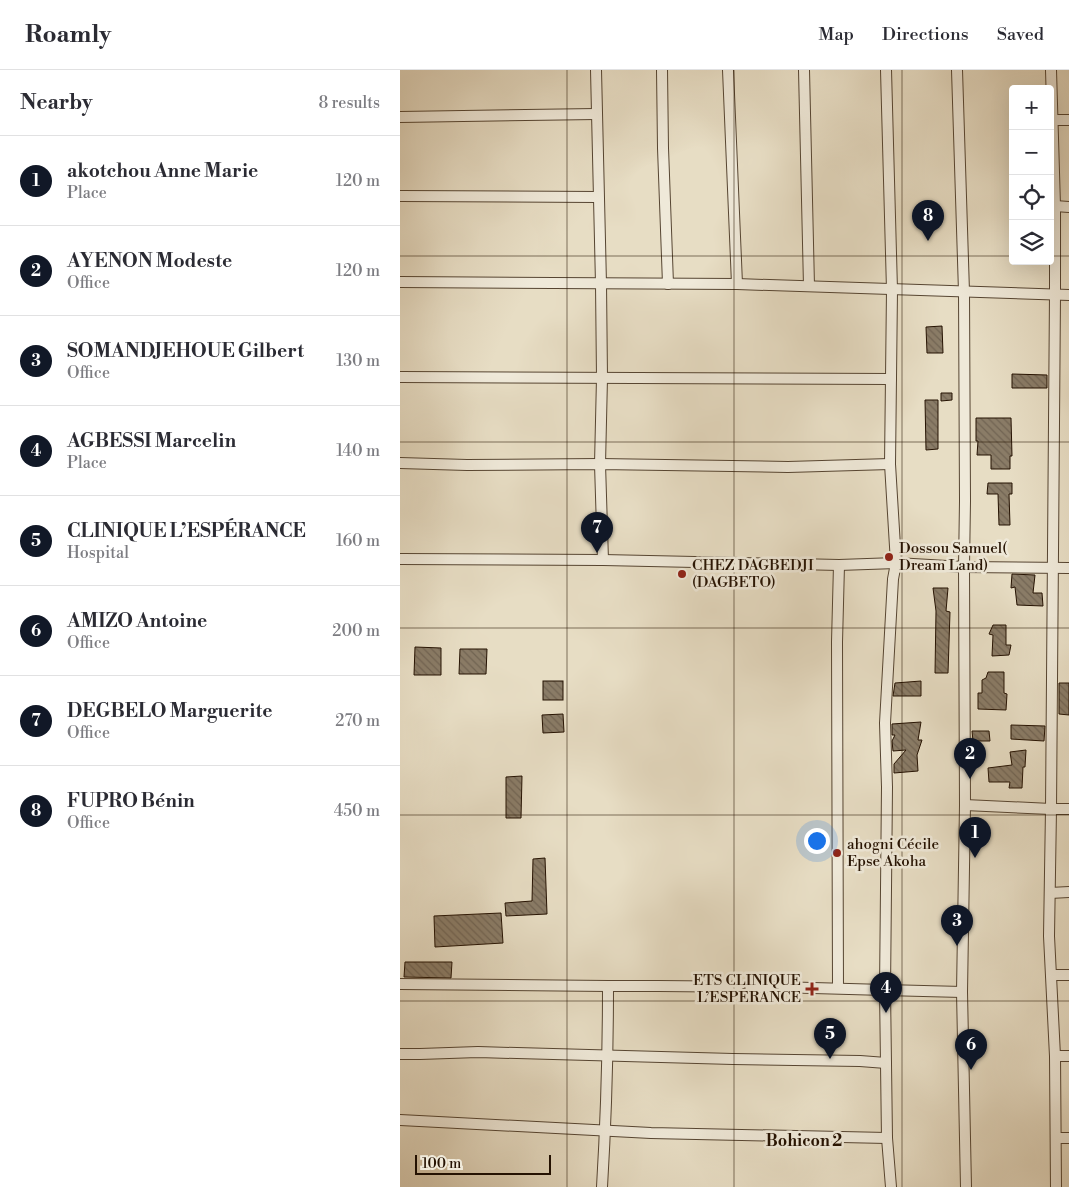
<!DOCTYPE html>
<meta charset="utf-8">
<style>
:root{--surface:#fff;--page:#f7f7f7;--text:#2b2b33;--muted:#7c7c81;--line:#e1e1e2;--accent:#111827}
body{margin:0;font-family:"Libre Bodoni",serif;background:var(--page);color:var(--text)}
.controls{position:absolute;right:15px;top:15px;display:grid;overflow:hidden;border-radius:5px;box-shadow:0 5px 20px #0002}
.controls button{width:45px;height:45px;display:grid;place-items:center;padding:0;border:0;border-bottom:1px solid var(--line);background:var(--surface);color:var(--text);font:25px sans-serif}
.scale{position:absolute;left:15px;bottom:12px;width:136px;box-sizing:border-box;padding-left:5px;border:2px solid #251202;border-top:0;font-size:14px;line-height:18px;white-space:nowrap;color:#251202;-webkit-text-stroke:4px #efe9d9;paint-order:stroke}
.you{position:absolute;left:416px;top:770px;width:18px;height:18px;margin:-12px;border:4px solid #fff;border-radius:50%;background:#1a73e8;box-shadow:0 0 0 8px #1a73e833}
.badge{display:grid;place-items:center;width:32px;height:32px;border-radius:50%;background:var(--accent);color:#fff;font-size:16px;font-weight:700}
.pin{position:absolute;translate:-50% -41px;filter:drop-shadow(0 1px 2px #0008)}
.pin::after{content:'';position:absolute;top:26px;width:18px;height:15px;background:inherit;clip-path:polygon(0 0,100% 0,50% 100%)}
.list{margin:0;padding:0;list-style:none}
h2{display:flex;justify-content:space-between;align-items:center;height:65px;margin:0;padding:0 20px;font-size:21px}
h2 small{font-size:16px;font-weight:400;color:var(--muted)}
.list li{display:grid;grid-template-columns:32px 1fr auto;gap:15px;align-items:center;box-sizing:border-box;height:90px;padding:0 20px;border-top:1px solid var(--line)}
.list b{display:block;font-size:19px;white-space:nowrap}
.list p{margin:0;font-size:16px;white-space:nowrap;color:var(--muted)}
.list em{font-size:16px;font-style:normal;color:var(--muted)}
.icon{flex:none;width:28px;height:28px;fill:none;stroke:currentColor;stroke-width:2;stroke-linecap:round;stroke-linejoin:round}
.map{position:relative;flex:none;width:669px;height:1117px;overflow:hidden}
header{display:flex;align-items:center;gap:30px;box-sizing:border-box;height:70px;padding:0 25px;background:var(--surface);border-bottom:1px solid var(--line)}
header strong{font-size:24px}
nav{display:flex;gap:28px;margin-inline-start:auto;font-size:18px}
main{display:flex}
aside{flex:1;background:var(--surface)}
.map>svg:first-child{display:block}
</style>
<header>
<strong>Roamly</strong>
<nav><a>Map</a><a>Directions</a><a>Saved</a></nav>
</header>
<main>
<aside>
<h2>Nearby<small>8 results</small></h2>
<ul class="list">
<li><span class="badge">1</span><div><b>akotchou Anne Marie</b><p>Place</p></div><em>120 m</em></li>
<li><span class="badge">2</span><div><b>AYENON Modeste</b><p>Office</p></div><em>120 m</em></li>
<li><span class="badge">3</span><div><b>SOMANDJEHOUE Gilbert</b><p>Office</p></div><em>130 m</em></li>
<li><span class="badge">4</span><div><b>AGBESSI Marcelin</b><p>Place</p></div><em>140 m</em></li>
<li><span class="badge">5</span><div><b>CLINIQUE L’ESPÉRANCE</b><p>Hospital</p></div><em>160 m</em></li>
<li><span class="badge">6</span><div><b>AMIZO Antoine</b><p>Office</p></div><em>200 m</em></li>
<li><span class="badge">7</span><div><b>DEGBELO Marguerite</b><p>Office</p></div><em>270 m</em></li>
<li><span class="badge">8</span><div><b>FUPRO Bénin</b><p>Office</p></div><em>450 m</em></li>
</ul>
</aside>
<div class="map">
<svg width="669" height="1117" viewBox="0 0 669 1117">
<defs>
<pattern id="building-back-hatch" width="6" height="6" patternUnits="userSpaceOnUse" patternTransform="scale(1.25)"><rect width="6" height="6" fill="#8a7c67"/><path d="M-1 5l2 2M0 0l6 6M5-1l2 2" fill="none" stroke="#716453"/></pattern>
</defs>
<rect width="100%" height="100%" fill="#e7ddc4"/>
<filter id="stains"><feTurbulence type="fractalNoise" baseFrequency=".004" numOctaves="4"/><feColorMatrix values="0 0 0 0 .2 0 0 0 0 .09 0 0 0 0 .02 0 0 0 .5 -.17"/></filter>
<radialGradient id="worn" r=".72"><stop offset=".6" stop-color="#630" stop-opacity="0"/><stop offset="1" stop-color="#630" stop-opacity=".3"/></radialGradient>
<g fill="url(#building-back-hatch)" stroke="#251202">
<polygon points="542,256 543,283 527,283 526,257"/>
<polygon points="612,304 647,305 647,318 612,318"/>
<polygon points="541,323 552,323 552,330 541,331"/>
<polygon points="525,330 538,330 538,379 526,380"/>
<polygon points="576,348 611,348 612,386 610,386 610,399 591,399 591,385 577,385 578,371 576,371"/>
<polygon points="588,413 612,413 612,424 609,424 610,455 599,455 598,424 587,424"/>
<polygon points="612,504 635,505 633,523 642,523 643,536 617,535 615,517 611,518"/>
<polygon points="533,518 548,518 546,541 550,542 548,603 535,603 536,541"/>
<polygon points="593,555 606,555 606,575 611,575 609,585 592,586 593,565 589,564"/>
<polygon points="15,577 41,578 41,605 14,605"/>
<polygon points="60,579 87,579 86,604 59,604"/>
<polygon points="588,602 604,602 604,623 607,624 606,640 578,639 578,623 582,623 582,610 586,608"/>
<rect x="143" y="611" width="20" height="19"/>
<polygon points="521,611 521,626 493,626 495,613"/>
<polygon points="659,613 669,613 669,645 659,644"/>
<polygon points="163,644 164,662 143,663 142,645"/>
<polygon points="521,652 518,670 522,670 517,685 518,701 494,703 494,694 506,680 493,681 492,671 495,665 492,665 492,654"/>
<polygon points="611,655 645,656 644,671 611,669"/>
<polygon points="572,661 589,661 590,671 573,671"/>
<polygon points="626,680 625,697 623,697 622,718 609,718 610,712 589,712 588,698 612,695 610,682"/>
<polygon points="122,706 121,748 106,748 106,707"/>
<polygon points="145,788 147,844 106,846 105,833 132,831 133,789"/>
<polygon points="101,843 103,873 35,877 34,846"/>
<polygon points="5,892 52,892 51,908 4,907"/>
</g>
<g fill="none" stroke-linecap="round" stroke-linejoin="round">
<defs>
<g id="minor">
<polyline points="196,0 201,214 202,308 200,394 203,490"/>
<polyline points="262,0 263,78 268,214"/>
<polyline points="328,0 337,214"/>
<polyline points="404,0 409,216"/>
<polyline points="557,0 564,222 565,431 564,497 565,735 562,922 566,1117"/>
<polyline points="651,0 655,136 655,224 651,739 649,866 655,986 656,1117"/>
<polyline points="0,47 196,44"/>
<polyline points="653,50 669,50"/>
<polyline points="0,126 198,127"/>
<polyline points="655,136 669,137"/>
<polyline points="0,212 337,214 669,225"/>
<polyline points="0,307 491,309"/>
<polyline points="0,393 67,395 200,394 388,397 490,394"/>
<polyline points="0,489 203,490 439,495 496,493 564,497 669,498"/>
<polyline points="565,735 651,739 669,739"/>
<polyline points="650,823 669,822"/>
<polyline points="651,905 669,905"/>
<polyline points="0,914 208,916 259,916 377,917 485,920 487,717 485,653 493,509 496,493 490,394 492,220 486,0"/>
<polyline points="438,918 437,572 439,495"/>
<polyline points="0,984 20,984 78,982 333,989 460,991 486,993"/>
<polyline points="655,986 669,986"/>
<polyline points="0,1050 251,1063 487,1068"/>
<polyline points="656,1068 669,1068"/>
<path d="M202 1117C206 1050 208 983 208 916"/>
<polyline points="491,1117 487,1068 485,920 562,922"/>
</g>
</defs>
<use href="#minor" stroke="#564532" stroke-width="12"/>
<use href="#minor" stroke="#efe9d9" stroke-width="10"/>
</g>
<path fill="none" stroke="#251202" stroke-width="1" stroke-opacity="0.55" d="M167 0V1117M334 0V1117M502 0V1117M0 186H613M650 186H669M0 372H669M0 558H669M0 745H669M0 931H669"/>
<g fill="#8f2418" stroke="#efe9d9" stroke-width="2">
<circle cx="489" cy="487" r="5"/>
<circle cx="282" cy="504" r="5"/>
<circle cx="437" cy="783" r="5"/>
<path d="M409.5 911.5h5v5h5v5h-5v5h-5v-5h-5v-5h5z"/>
</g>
<g text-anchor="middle" stroke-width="5" stroke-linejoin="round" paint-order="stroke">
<g font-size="15" fill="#251202" stroke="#efe9d9" text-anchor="start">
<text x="499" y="483">Dossou Samuel(<tspan x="499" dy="17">Dream Land)</tspan></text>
<text x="292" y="500">CHEZ DAGBEDJI<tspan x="292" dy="17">(DAGBETO)</tspan></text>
<text x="447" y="779">ahogni Cécile<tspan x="447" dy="17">Epse Akoha</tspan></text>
<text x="401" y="915" text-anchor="end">ETS CLINIQUE<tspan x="401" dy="17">L’ESPÉRANCE</tspan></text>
</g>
<g font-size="16" font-weight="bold" fill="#251202" stroke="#efe9d9">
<text x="404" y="1076">Bohicon 2</text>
</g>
</g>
<rect width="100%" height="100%" filter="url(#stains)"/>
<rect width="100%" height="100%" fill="url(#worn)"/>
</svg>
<div class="controls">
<button>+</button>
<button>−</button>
<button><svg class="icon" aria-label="locate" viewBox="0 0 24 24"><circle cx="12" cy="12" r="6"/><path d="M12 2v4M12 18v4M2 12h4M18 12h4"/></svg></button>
<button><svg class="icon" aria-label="layers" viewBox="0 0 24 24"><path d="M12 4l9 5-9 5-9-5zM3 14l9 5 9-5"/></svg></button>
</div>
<div class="scale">100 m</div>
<div class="you"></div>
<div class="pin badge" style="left:575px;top:788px">1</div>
<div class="pin badge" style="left:570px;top:709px">2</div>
<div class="pin badge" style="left:557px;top:876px">3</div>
<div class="pin badge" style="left:486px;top:943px">4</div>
<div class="pin badge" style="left:430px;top:989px">5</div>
<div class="pin badge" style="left:571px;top:1000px">6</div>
<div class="pin badge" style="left:197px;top:483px">7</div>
<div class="pin badge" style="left:528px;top:171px">8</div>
</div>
</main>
